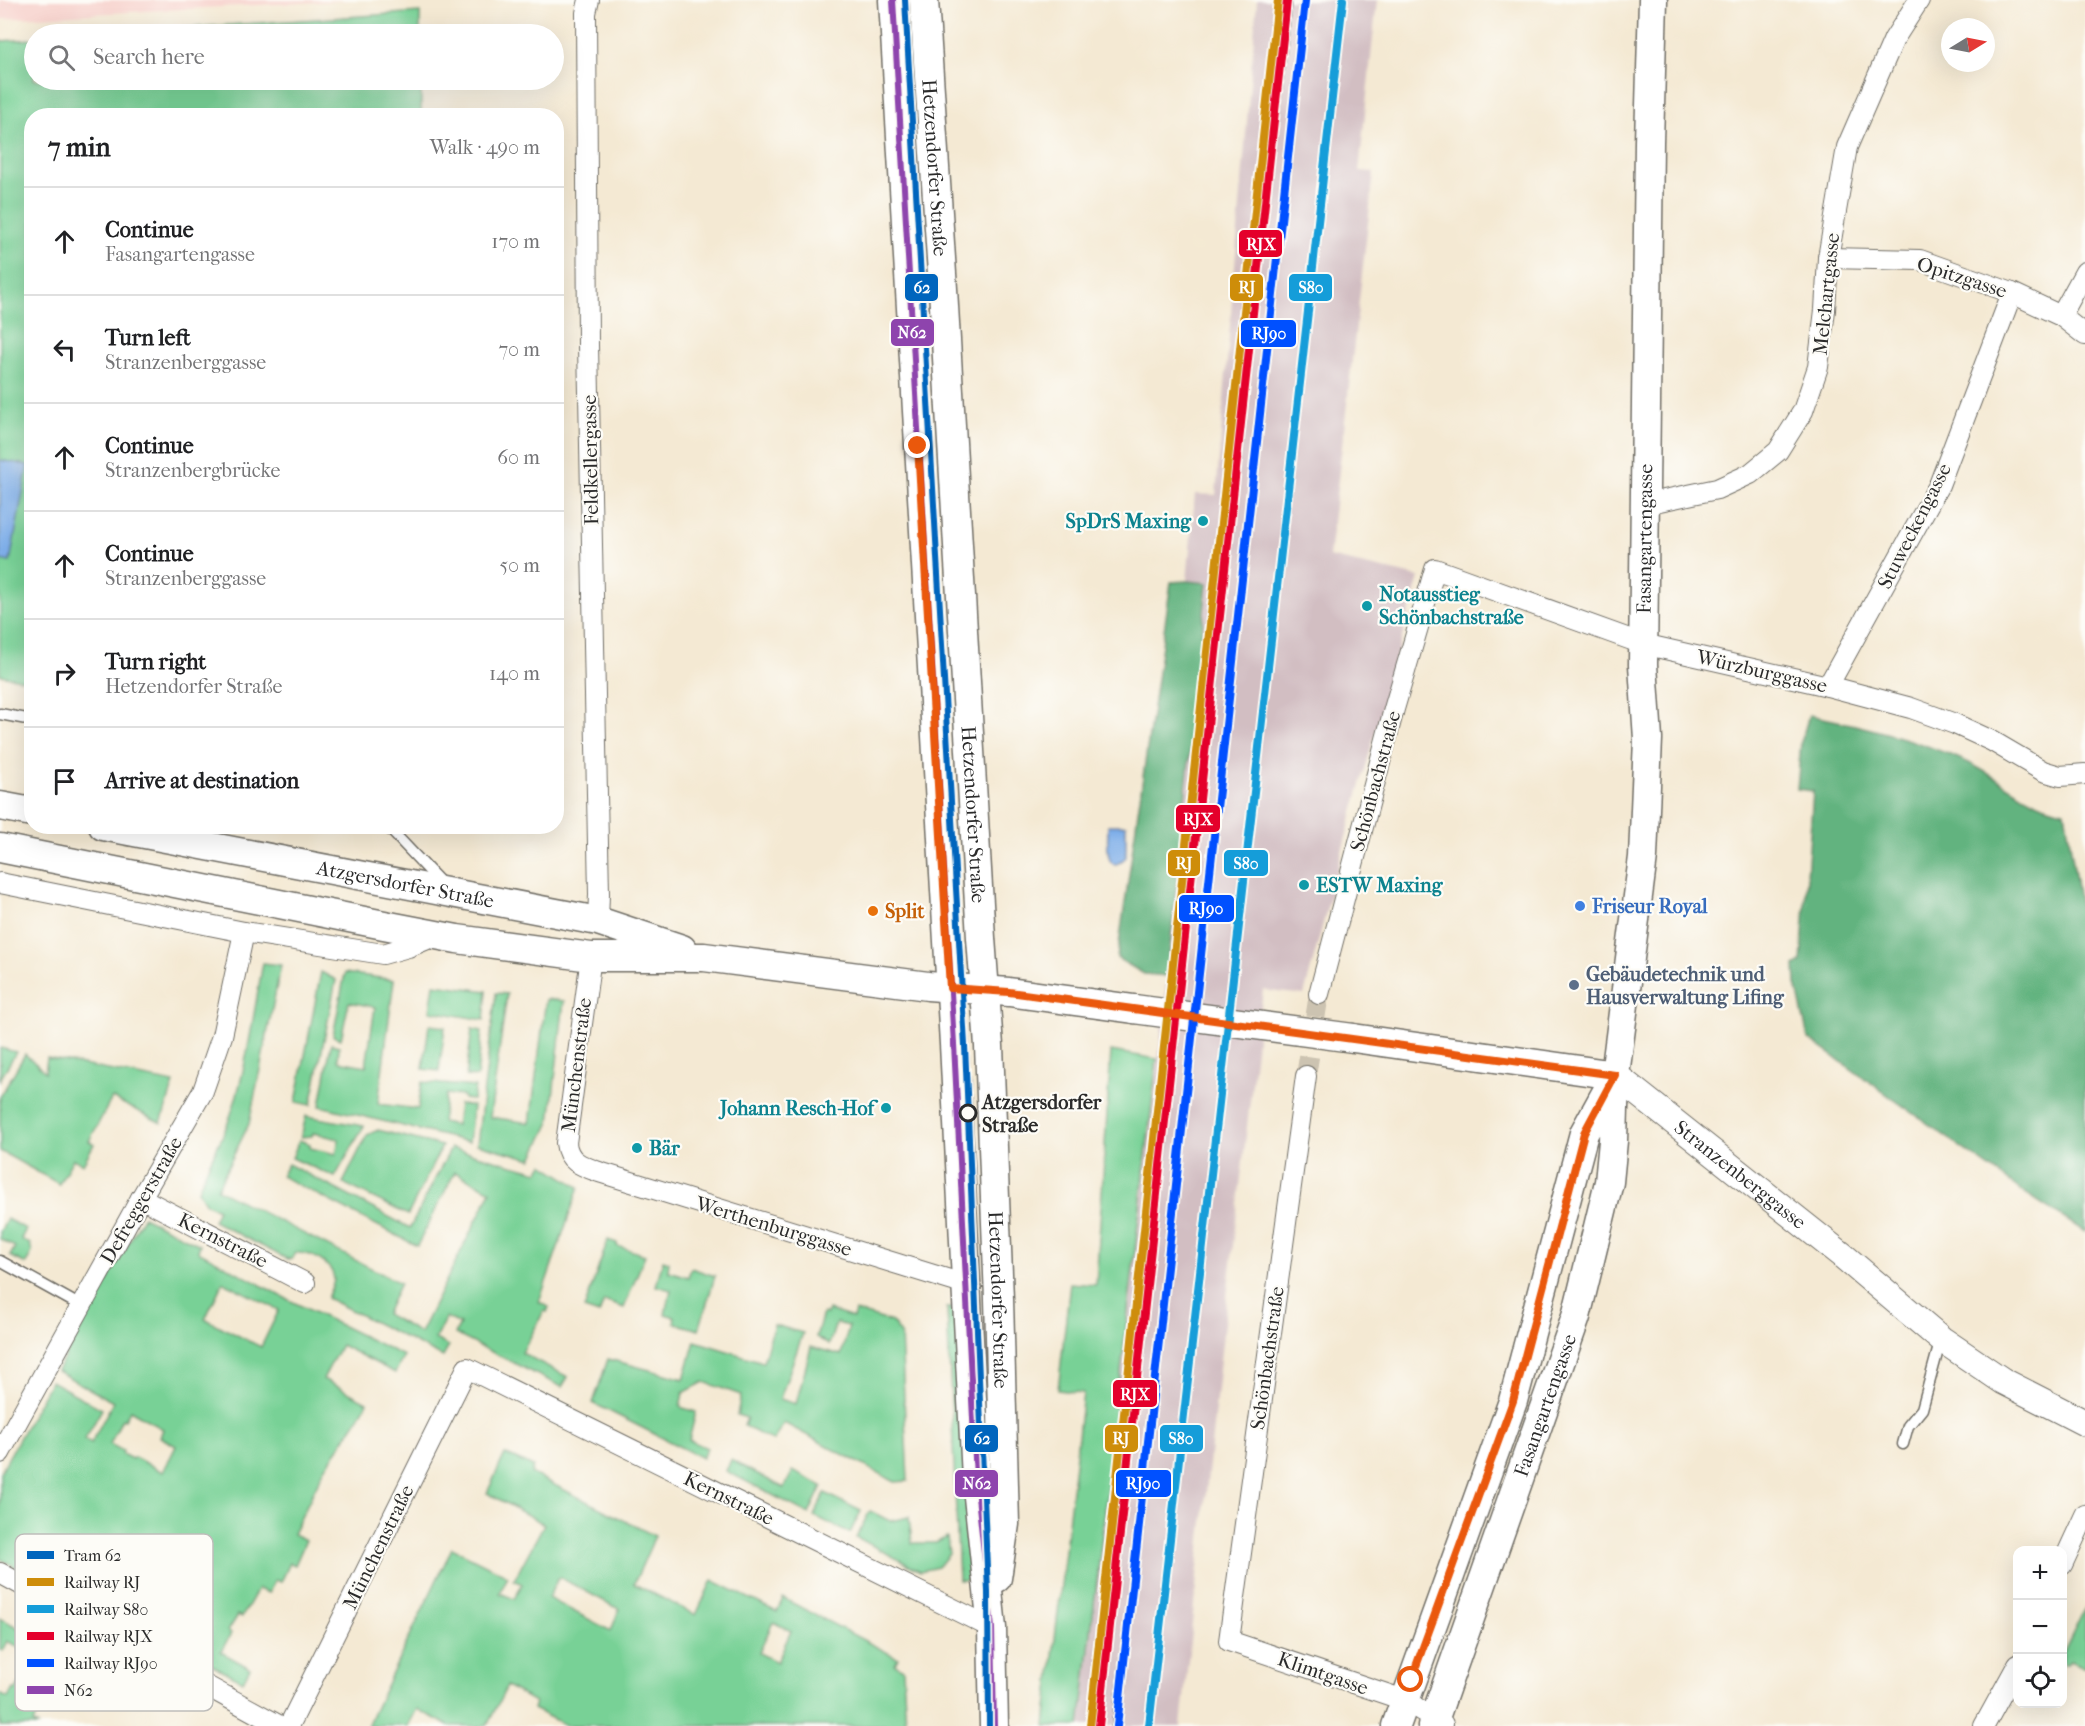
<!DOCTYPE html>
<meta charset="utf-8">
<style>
:root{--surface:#fff;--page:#f6f6f6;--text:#202124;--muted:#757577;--line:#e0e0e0}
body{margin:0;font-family:"IM FELL French Canon",serif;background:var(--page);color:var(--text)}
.controls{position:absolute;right:18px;bottom:18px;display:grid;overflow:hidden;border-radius:12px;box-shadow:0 6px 24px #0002}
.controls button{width:54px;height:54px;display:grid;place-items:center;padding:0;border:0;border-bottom:2px solid var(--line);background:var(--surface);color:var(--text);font:30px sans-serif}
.compass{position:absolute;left:1941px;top:18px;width:54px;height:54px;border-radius:50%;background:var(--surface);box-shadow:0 6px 24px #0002;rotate:80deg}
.stop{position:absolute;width:18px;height:18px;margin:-14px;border:4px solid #ea580c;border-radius:50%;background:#fff}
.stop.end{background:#ea580c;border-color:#fff;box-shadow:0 2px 6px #0008}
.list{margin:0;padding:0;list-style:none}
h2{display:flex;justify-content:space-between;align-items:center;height:78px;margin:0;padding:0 24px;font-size:26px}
h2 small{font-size:20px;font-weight:400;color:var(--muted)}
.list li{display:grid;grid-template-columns:39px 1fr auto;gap:18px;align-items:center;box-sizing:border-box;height:108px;padding:0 24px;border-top:2px solid var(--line)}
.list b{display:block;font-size:22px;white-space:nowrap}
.list p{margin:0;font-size:20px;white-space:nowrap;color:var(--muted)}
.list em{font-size:20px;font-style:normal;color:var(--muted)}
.icon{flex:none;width:33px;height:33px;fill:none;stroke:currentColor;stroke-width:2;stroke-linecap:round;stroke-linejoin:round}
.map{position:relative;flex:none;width:2085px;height:1726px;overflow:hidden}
.search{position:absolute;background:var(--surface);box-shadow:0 6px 24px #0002;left:24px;top:24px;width:540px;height:66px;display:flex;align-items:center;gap:15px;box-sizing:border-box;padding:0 21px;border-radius:33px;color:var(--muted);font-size:22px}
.panel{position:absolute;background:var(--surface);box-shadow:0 6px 24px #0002;left:24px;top:108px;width:540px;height:726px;border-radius:24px}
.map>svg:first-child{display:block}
</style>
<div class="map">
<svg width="2085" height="1726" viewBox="0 0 2085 1726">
<rect width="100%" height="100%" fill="#fdfcf7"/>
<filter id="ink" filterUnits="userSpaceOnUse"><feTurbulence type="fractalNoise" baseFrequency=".0167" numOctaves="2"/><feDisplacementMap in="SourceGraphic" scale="12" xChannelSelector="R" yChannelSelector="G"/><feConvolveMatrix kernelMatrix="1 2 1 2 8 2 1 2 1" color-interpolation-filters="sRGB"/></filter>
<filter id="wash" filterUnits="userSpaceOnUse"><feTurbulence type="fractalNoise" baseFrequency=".008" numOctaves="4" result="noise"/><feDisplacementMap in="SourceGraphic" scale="24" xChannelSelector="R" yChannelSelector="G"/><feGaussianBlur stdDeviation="1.35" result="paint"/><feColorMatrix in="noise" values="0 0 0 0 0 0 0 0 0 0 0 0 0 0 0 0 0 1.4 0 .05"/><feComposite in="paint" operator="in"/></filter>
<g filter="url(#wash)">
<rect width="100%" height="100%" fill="#f4e9d3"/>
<polygon fill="#f7d0cb" points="0,0 352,0 0,19"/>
<polygon fill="#d2bec2" points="1257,0 1377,0 1359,171 1374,172 1329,557 1419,577 1344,844 1304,995 1263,990 1226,1305 1181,1726 1080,1726 1159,1052 1207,583 1187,581 1195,494 1216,495"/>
<g fill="#78d196" stroke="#527e60" stroke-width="1.5" fill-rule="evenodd">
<polygon points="420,12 420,34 96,34"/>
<polygon points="34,39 34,80 421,80 421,115 32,116 31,681 0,675 0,41"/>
<path d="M263 963 281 965 249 1124 217 1189 400 1283 386 1314 420 1333 491 1191 455 1172 417 1246 281 1176 288 1164 410 1228 451 1148 538 1172 543 1164 579 1187 539 1302 549 1307 547 1312 544 1311 522 1353 568 1377 562 1387 455 1334 460 1324 446 1317 435 1339 449 1346 443 1357 327 1298C329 1292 334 1285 334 1279 333 1263 309 1252 296 1253L292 1259H287L213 1221 218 1209 206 1204 198 1191C206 1166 220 1145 229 1120 247 1070 253 1015 263 963Z"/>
<polygon points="321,972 336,980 311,1105 296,1102"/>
<polygon points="345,973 394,980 378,1104 418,1109 422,1082 475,1087 473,1100 464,1099 463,1096 446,1094 442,1122 456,1125 459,1104 473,1106 469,1142 320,1106 331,1044 339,1046 338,1061 366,1066 375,1007 349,1002 341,1039 333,1036"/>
<polygon points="434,984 487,991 484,1020 430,1011"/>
<polygon points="496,993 507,994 490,1117 530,1123 546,999 564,1001 550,1122 532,1159 477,1144"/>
<polygon points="429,1025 445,1027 439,1071 423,1069"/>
<polygon points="472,1029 482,1031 477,1077 466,1076"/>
<polygon points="0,1048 16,1052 0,1080"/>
<polygon points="1111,1051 1157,1059 1080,1726 1045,1726 1083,1393 1058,1390 1070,1283 1096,1285"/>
<polygon points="25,1054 45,1072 47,1058 174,1083 161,1123 112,1098 89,1141 94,1144 83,1164 73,1159 59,1184 0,1151 0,1097"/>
<polygon points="306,1116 364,1126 335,1177 292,1158 299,1140 310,1144 310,1148 336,1154 339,1139 313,1133 312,1136 301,1137"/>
<polygon points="378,1130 442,1146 408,1215 343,1183 367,1135"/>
<path d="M143 1217 200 1245 198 1251 285 1298 404 1356 395 1373 341 1345 323 1379 367 1402 360 1416 324 1470 293 1534 306 1540 295 1565 290 1563 281 1582 275 1580 269 1593 258 1589 242 1617 238 1615 228 1631 231 1633 221 1652 250 1668 243 1681 168 1642 176 1633 153 1620 188 1550 164 1537 151 1561 127 1548 125 1552 115 1547 93 1589 97 1592 91 1605 0 1559V1473L51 1381 102 1409 85 1439 91 1443 113 1402 57 1371ZM223 1282 279 1310 261 1347 205 1319ZM130 1410 163 1429 160 1437 176 1446 163 1472 134 1457 132 1459 122 1454 123 1451 110 1444 122 1419 125 1420Z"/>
<polygon points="7,1219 26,1229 21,1239 30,1244 32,1252 26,1264 10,1256 15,1247 0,1239 0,1232"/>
<polygon points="608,1240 617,1243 617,1246 645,1255 624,1308 604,1301 599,1314 584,1309"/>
<polygon points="663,1260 669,1262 668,1271 688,1277 691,1268 715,1276 699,1330 674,1323 675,1317 665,1314 671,1290 656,1286"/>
<polygon points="967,1307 979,1579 959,1580 947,1308"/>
<polygon points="828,1310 853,1318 855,1311 892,1322 901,1334 908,1481 895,1482 784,1423 773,1441 744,1426 747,1418 737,1415 741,1395 704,1382 683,1393 680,1407 696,1412 689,1440 707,1448 702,1458 593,1403 608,1359 684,1379 695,1341 763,1362 774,1325 803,1333 780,1399 796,1404 811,1347 841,1355 849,1326 836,1323 829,1345 816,1337 823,1313 827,1314"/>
<path d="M505 1454 533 1467 531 1473 655 1536 634 1584 696 1615 712 1580 777 1612 783 1598 898 1658 895 1664 903 1669 906 1726H567L533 1709 535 1702 507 1686 487 1726H449L417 1709 408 1726H367L452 1548 508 1576 500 1593 514 1599 522 1584 514 1580 544 1524 487 1493ZM559 1577 619 1609 611 1631 548 1598ZM773 1622 791 1631 777 1662 759 1653Z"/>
<polygon points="731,1460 784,1488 793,1471 822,1486 809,1514 726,1471"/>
<polygon points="825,1493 861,1511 850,1533 814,1516"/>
<polygon points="870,1511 890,1521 909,1517 912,1543 936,1543 947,1537 949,1554 938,1567 920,1571 856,1537"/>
<polygon points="2085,1608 2085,1668 2070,1661 2067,1664 2063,1664 2063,1654"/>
<polygon points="0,1618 28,1633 20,1648 7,1641 2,1651 0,1650"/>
<polygon points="40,1638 92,1665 84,1680 63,1668 33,1723 38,1726 0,1726 0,1694 8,1698 13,1689 16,1690 22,1680 36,1688 44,1674 31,1666 35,1657 30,1655"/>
</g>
<g fill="#62b37f" stroke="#466f55" stroke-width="1.5">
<polygon points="1187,581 1207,583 1167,976 1144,974 1117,958 1171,582"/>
<path d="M1809 715C1864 726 1916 739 1967 762 1999 777 2030 806 2065 811L2085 938V1232L2022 1191 1808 1038 1796 984 1795 966 1801 962 1813 791 1797 789 1801 742Z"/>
</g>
<g fill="#7eaee9" stroke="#546c8a" stroke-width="1.5">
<polygon points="0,460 28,465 10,562 0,560"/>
<path d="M1108 825H1126V857C1103 881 1108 837 1108 825Z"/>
</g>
</g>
<g filter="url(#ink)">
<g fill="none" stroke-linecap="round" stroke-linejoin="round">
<polyline stroke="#ccc3b1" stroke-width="20" stroke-dasharray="20 10" stroke-linecap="butt" points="1306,1076 1319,994"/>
<defs>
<g id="service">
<polyline points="0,714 32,720"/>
<polyline points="387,826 442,884"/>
<polyline points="0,1261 81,1306"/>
<polyline points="1903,1444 1908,1426 1922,1409 1941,1339"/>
</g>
<g id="minor">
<polyline points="589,0 586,13 588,345 599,894 598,921"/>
<polyline points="1828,258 1920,260 2012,293 2061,316 2085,335"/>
<polyline points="2061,316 2085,272"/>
<polyline points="1645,504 1717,489 1750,474 1778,451 1803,411 1818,367 1825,310 1828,258 1847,147 1894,39 1919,0"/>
<polyline points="1828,686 1939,485 2012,293"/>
<polyline points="0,883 244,932 383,954 408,947 437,935"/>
<path d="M591 957 566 1143C568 1162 582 1166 599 1172L966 1285"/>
<polyline points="1319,994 1394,709 1435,569 1643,644 1828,686 1911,708 1955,724 1992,741 2043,771 2060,776 2085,774"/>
<polyline points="1306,1076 1229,1641 1404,1700 1443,1724"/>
<polyline points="141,1198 305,1283"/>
<polyline points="0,1453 141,1198 203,1091 222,1036 244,932"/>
<polyline points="2062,1565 2085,1515"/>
<polyline points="0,1573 280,1726"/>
<polyline points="289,1726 467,1368 992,1628"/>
<polyline points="1984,1726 2018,1664"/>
</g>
<g id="tertiary">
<path id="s1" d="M1615 1075 1842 1255 1941 1339 2003 1381 2085 1423"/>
</g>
<g id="secondary">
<polyline points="893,0 954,1044 976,1478 992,1628 994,1726"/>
<path id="s2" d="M924 0 943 289 981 938 989 1046 999 1299 1005 1524 997 1578"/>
<polyline points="0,806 32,812"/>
<path id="s3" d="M103 826 598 921 682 949"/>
<polyline points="0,848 384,925 457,939 591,957 704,957 928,986 1009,992 1134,1009"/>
<polyline points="1353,1038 1615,1075"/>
<polyline points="1396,1726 1513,1401 1584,1133 1612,1082"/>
<path id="s4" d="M1432 1726 1576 1317 1609 1182 1613 1141 1615 1075 1643 857 1648 739 1643 665 1649 142 1653 0"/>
</g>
</defs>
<use href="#service" stroke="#716e66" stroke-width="13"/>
<use href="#minor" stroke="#716e66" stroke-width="22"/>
<use href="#tertiary" stroke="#716e66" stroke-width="28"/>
<use href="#secondary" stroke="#716e66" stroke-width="31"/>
<use href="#service" stroke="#fff" stroke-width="10"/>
<use href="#minor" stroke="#fff" stroke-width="20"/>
<use href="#tertiary" stroke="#fff" stroke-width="26"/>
<use href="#secondary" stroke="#fff" stroke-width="28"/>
<g stroke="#2b2b2b" stroke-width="4.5">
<polyline points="1095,1726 1291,0"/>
<polyline points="1113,1726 1190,1067 1216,815 1308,0"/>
</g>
<defs>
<polyline id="secondary-bridge" points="1134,1009 1353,1038"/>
</defs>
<use href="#secondary-bridge" stroke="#716e66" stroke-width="31" stroke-linecap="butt"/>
<use href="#secondary-bridge" stroke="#fff" stroke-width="28"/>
<defs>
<polyline id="bus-1" points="893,0 954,1044 976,1478 992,1628 994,1726"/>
</defs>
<use href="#bus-1" stroke="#fdfcf7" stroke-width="10"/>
<use href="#bus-1" stroke="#8e44ad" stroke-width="6"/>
<defs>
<polyline id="rail-1" points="1090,1726 1278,0"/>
<polyline id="rail-2" points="1149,1726 1343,0"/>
<polyline id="rail-3" points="1099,1726 1287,1"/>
<polyline id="rail-4" points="1117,1726 1305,1"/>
</defs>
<use href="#rail-1" stroke="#fdfcf7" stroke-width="12"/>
<use href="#rail-2" stroke="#fdfcf7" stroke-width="12"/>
<use href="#rail-3" stroke="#fdfcf7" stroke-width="12"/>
<use href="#rail-4" stroke="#fdfcf7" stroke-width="12"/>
<use href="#rail-1" stroke="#ce8d09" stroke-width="8"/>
<use href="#rail-2" stroke="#159dd9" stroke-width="8"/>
<use href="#rail-3" stroke="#e4002b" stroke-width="8"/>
<use href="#rail-4" stroke="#0050ff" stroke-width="8"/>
<defs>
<polyline id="tram-1" points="905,0 965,1045 988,1592 989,1726"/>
</defs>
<use href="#tram-1" stroke="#fdfcf7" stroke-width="10"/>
<use href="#tram-1" stroke="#0065bd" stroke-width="6"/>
</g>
</g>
<g fill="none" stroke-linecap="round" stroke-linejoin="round" filter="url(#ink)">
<polyline stroke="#ea580c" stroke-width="8" points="918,446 950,988 1009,992 1615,1075 1584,1133 1513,1401 1411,1680"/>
</g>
<g fill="#0f9aa8" stroke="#fdfcf7" stroke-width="2">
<circle cx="1203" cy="521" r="6"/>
<circle cx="1367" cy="606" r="6"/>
<circle cx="1304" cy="885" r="6"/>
<circle cx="886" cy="1108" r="6"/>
<circle cx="637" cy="1148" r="6"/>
</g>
<circle fill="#3f7fe0" stroke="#fdfcf7" stroke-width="2" cx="1580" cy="906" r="6"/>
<circle fill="#e8710a" stroke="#fdfcf7" stroke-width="2" cx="873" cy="911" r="6"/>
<circle fill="#5c6f8a" stroke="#fdfcf7" stroke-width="2" cx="1574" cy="985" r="6"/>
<circle fill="#fdfcf7" stroke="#2b2b2b" stroke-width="3" cx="968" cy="1113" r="8"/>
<g text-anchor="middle" stroke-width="4.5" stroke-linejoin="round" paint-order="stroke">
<g font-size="20" fill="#2b2b2b" stroke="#fdfcf7">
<text dy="7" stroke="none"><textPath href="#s2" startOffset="168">Hetzendorfer Straße</textPath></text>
<text transform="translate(1962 277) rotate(18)" y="7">Opitzgasse</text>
<text transform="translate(1826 294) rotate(-84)" y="7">Melchartgasse</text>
<text transform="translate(590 460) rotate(-91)" y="7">Feldkellergasse</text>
<text transform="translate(1914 526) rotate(-63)" y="7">Stuweckengasse</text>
<text dy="7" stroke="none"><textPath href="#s4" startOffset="1218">Fasangartengasse</textPath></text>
<text transform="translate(1762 671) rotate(13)" y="7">Würzburggasse</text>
<text transform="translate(1375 781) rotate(-75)" y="7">Schönbachstraße</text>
<text dy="7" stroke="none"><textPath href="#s2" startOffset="816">Hetzendorfer Straße</textPath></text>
<text dy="7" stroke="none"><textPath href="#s3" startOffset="308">Atzgersdorfer Straße</textPath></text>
<text transform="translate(576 1065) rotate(-83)" y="7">Münchenstraße</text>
<text dy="7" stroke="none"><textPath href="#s1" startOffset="160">Stranzenberggasse</textPath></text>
<text transform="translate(141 1200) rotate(-60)" y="7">Defreggerstraße</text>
<text transform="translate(774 1226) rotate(17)" y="7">Werthenburggasse</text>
<text transform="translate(223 1240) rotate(27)" y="7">Kernstraße</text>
<text dy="7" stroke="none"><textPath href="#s2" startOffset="1302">Hetzendorfer Straße</textPath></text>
<text transform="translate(1267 1358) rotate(-82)" y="7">Schönbachstraße</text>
<text dy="7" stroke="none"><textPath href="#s4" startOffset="340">Fasangartengasse</textPath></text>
<text transform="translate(729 1498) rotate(26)" y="7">Kernstraße</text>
<text transform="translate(378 1547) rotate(-64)" y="7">Münchenstraße</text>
<text transform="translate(1323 1673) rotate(19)" y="7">Klimtgasse</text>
</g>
<g font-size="20" font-weight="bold" fill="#0d838f" stroke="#fdfcf7" text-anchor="start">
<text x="1191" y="528" text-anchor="end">SpDrS Maxing</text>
<text x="1379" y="601">Notausstieg<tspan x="1379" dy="23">Schönbachstraße</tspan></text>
<text x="1316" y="892">ESTW Maxing</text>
<text x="874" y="1115" text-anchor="end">Johann Resch-Hof</text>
<text x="649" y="1155">Bär</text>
</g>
<g font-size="20" font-weight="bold" fill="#366cbe" stroke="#fdfcf7" text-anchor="start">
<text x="1592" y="913">Friseur Royal</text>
</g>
<g font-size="20" font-weight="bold" fill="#c56008" stroke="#fdfcf7" text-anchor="start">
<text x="885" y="918">Split</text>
</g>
<g font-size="20" font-weight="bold" fill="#4e5e75" stroke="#fdfcf7" text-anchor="start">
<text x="1586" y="981">Gebäudetechnik und<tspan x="1586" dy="23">Hausverwaltung Lifing</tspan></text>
</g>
<g font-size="20" font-weight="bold" fill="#2b2b2b" stroke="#fdfcf7" text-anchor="start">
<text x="982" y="1109">Atzgersdorfer<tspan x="982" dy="23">Straße</tspan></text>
</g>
</g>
<rect x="15" y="1534" width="198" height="177" rx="9" fill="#fdfcf7" stroke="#bebdba" stroke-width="1.5"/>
<rect x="27" y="1551" width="27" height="8" fill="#0065bd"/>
<rect x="27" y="1578" width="27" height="8" fill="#ce8d09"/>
<rect x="27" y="1605" width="27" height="8" fill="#159dd9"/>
<rect x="27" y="1632" width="27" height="8" fill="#e4002b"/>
<rect x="27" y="1659" width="27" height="8" fill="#0050ff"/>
<rect x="27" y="1686" width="27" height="8" fill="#8e44ad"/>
<g font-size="16" fill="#2b2b2b">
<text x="64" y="1561">Tram 62</text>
<text x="64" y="1588">Railway RJ</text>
<text x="64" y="1615">Railway S80</text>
<text x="64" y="1642">Railway RJX</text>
<text x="64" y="1669">Railway RJ90</text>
<text x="64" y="1696">N62</text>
</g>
<g stroke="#fdfcf7" stroke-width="2">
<rect x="1238" y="229" width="45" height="29" rx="6" fill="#e4002b"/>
<rect x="904" y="273" width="35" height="29" rx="6" fill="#0065bd"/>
<rect x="1288" y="273" width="45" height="29" rx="6" fill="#159dd9"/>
<rect x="1229" y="273" width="35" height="29" rx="6" fill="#ce8d09"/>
<rect x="890" y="318" width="45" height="29" rx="6" fill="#8e44ad"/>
<rect x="1240" y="319" width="57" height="29" rx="6" fill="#0050ff"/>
<rect x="1175" y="804" width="46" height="29" rx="6" fill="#e4002b"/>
<rect x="1167" y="849" width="34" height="28" rx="6" fill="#ce8d09"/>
<rect x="1223" y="849" width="46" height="28" rx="6" fill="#159dd9"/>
<rect x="1178" y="894" width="57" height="29" rx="6" fill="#0050ff"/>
<rect x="1112" y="1379" width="46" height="29" rx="6" fill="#e4002b"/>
<rect x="964" y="1424" width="35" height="29" rx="6" fill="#0065bd"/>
<rect x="1104" y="1424" width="35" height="29" rx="6" fill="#ce8d09"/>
<rect x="1159" y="1424" width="45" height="29" rx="6" fill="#159dd9"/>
<rect x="1115" y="1469" width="57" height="29" rx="6" fill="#0050ff"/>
<rect x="954" y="1469" width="45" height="29" rx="6" fill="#8e44ad"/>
</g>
<g font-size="16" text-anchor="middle" font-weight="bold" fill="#fff">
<text x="1261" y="250">RJX</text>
<text x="922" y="293">62</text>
<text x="1311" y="293">S80</text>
<text x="1247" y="293">RJ</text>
<text x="912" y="338">N62</text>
<text x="1269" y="339">RJ90</text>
<text x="1198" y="825">RJX</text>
<text x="1184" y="869">RJ</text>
<text x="1246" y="869">S80</text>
<text x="1206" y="914">RJ90</text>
<text x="1135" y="1400">RJX</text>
<text x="982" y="1444">62</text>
<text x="1121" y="1444">RJ</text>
<text x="1181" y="1444">S80</text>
<text x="1143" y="1489">RJ90</text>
<text x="977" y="1489">N62</text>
</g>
</svg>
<div class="controls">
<button>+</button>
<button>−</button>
<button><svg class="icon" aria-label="locate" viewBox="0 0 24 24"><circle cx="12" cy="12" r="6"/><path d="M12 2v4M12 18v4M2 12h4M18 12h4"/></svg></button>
</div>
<svg class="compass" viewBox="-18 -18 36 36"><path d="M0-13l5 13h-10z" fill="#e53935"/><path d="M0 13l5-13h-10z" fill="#757577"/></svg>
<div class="stop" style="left:1411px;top:1680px"></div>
<div class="stop end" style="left:918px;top:446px"></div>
<div class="search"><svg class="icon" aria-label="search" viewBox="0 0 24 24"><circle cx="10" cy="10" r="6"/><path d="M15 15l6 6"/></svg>Search here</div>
<section class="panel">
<h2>7 min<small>Walk · 490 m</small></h2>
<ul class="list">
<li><svg class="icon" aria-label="ahead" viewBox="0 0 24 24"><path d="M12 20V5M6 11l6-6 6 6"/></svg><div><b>Continue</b><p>Fasangartengasse</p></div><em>170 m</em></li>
<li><svg class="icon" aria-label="left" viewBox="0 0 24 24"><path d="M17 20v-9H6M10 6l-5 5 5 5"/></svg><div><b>Turn left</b><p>Stranzenberggasse</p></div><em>70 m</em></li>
<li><svg class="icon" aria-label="ahead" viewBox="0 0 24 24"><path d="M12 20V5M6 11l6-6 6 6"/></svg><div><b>Continue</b><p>Stranzenbergbrücke</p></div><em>60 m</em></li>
<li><svg class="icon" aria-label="ahead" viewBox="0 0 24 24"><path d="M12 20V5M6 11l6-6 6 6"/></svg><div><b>Continue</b><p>Stranzenberggasse</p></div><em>50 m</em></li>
<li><svg class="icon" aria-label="right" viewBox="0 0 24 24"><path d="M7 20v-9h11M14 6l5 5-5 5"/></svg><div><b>Turn right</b><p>Hetzendorfer Straße</p></div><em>140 m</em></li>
<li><svg class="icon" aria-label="arrive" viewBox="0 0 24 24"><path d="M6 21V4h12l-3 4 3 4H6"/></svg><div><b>Arrive at destination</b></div></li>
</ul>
</section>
</div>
